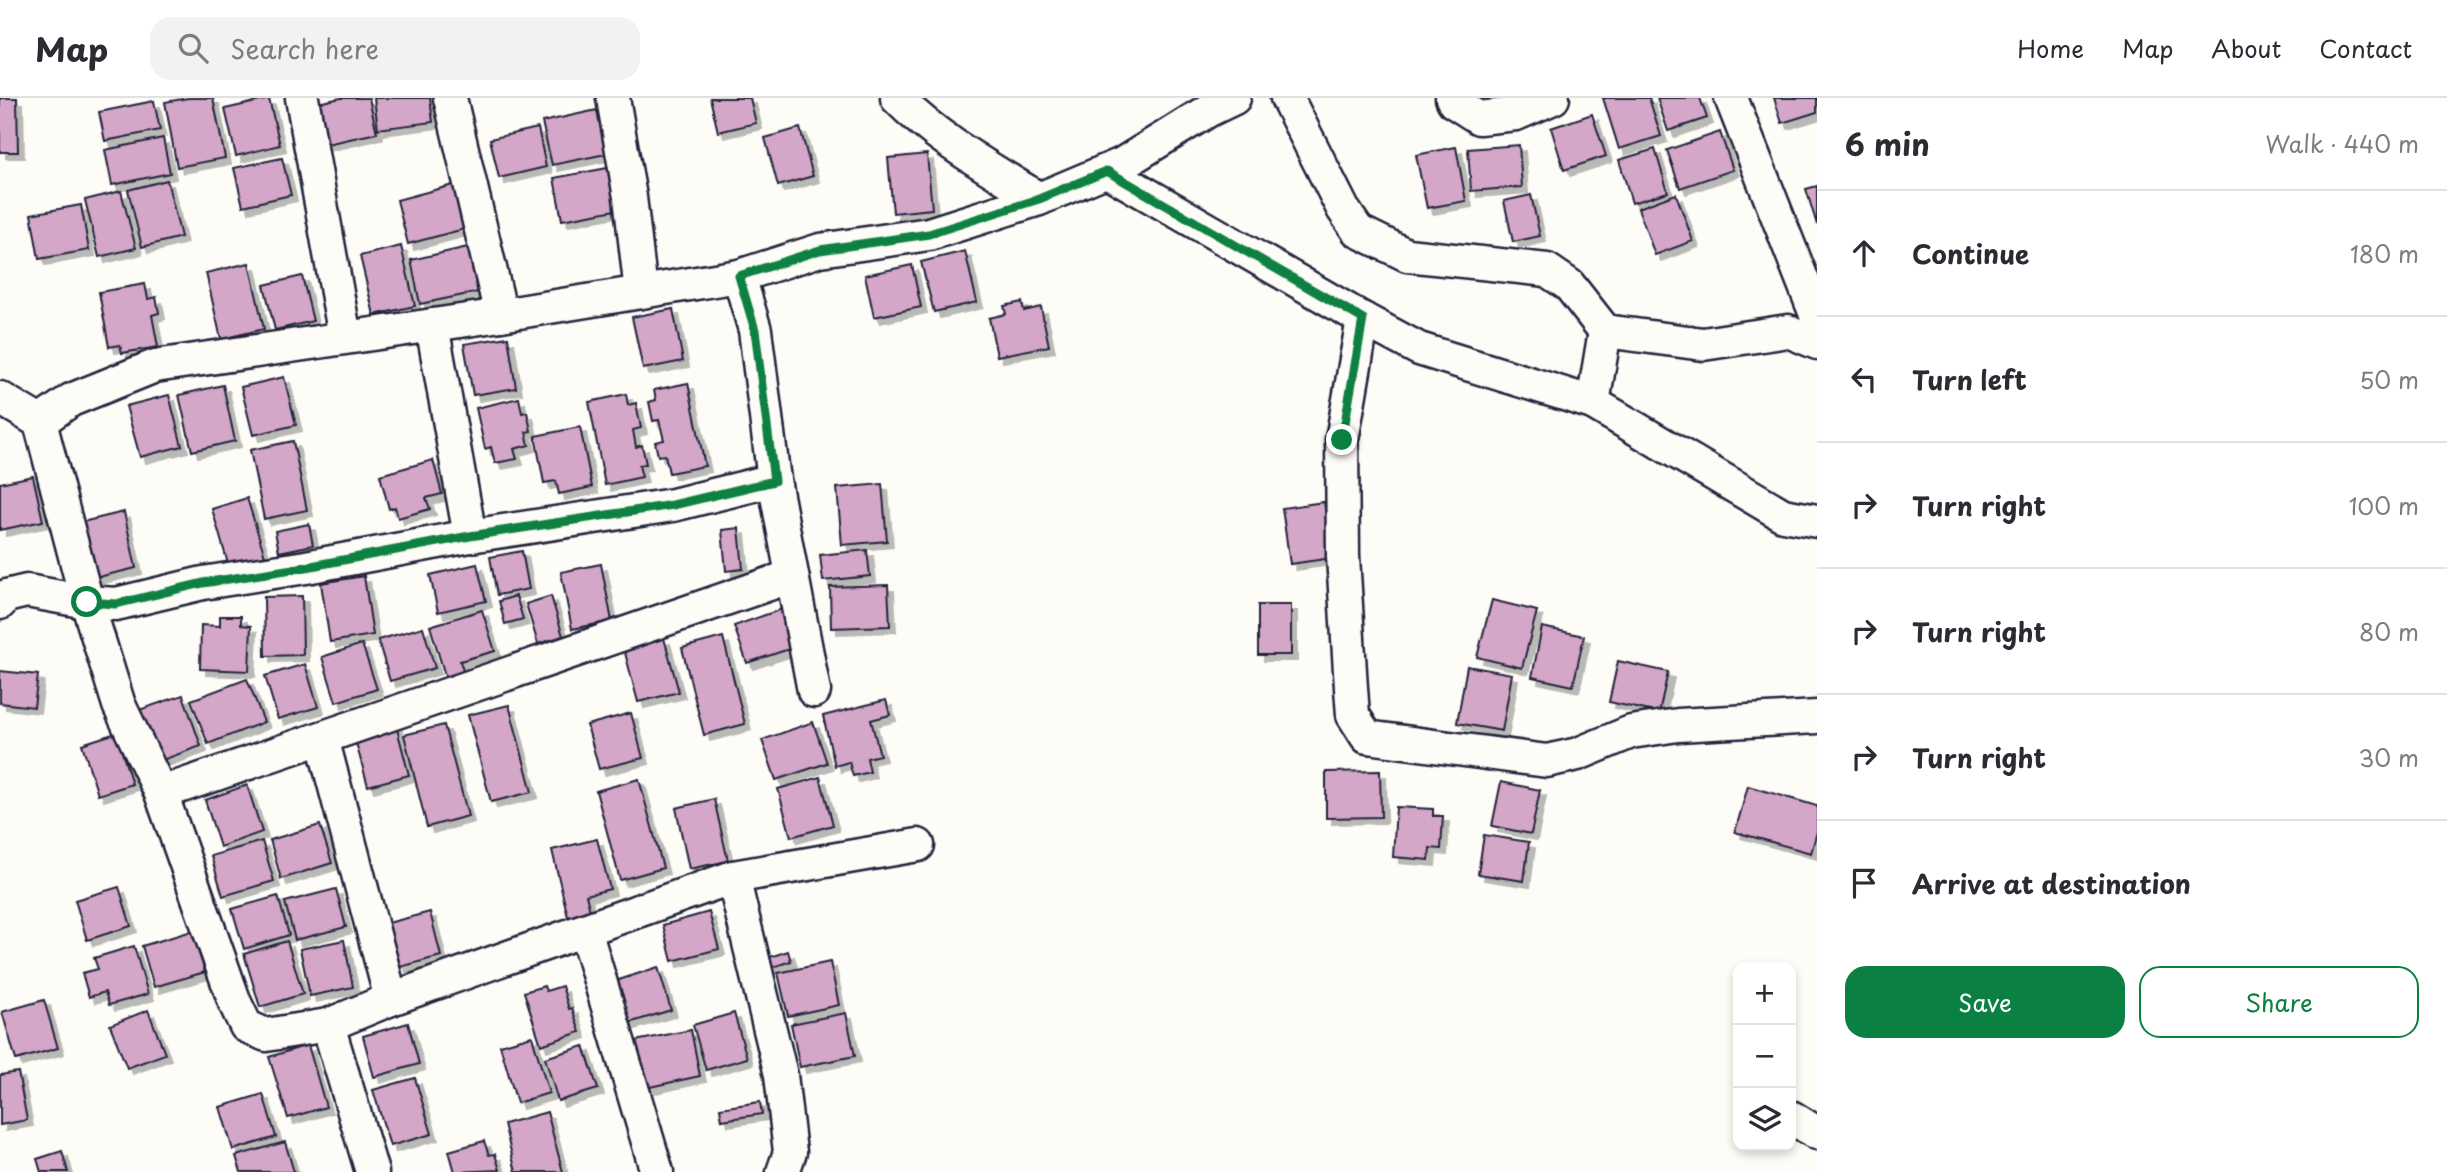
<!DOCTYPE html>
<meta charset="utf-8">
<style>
:root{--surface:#fff;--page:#f2f2f3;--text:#2b2b33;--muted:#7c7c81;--line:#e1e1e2;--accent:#0b8043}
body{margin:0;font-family:"Playpen Sans",sans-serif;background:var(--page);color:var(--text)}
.controls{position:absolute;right:21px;bottom:21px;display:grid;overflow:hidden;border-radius:14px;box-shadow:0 4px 10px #0003}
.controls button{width:63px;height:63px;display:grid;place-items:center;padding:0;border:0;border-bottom:2px solid var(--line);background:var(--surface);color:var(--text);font:35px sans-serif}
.stop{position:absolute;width:21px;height:21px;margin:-16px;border:5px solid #0b8043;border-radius:50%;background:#fff}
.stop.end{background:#0b8043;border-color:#fff;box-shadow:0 2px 7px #0008}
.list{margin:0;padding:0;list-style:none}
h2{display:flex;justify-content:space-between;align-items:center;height:91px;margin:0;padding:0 28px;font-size:30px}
h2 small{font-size:23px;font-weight:400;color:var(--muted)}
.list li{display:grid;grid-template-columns:46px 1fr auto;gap:21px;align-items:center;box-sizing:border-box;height:126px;padding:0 28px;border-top:2px solid var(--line)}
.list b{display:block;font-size:26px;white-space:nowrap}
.list em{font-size:23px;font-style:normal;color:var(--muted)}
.actions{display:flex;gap:14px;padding:21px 28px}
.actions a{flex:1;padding:16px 0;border:2px solid var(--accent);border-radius:21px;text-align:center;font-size:24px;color:var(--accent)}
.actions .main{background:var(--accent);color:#fff}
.icon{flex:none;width:38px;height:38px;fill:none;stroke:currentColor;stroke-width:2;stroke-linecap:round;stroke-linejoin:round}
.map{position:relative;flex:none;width:1817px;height:1074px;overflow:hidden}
header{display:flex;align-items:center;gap:42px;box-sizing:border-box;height:98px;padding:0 35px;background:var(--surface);border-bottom:2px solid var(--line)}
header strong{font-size:33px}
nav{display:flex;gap:38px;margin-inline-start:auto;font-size:24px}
.search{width:490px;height:63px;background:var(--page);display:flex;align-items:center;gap:18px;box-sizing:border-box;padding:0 24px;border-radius:21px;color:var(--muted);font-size:26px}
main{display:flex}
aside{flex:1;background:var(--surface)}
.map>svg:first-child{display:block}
</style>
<header>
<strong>Map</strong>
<div class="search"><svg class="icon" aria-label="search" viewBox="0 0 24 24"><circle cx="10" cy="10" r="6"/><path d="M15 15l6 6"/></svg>Search here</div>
<nav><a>Home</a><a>Map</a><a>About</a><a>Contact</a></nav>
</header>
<main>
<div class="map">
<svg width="1817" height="1074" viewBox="0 0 1817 1074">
<defs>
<filter id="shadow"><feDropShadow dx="6" dy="6" stdDeviation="0" flood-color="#0004"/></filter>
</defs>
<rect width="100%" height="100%" fill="#fdfcf7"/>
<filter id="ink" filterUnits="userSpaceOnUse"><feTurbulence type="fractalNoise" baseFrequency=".0143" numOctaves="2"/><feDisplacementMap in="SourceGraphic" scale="14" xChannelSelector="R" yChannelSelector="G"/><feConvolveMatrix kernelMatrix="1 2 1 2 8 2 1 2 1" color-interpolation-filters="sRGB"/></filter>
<g filter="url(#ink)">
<g fill="#d4a6c8" stroke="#22223b" stroke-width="2" filter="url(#shadow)">
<polygon points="0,0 17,0 18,54 0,54"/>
<polygon points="188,0 213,0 225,60 177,69 165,4"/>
<polygon points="341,0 369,0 377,35 322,47 313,6"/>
<polygon points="374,0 430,0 433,24 378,31"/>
<polygon points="710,0 750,0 756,25 718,34"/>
<polygon points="1603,0 1649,0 1661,38 1619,51"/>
<polygon points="1657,0 1700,0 1707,20 1668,33"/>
<polygon points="1774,0 1817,0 1817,14 1782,25"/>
<polygon points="269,1 280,47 236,58 225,11"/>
<polygon points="154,3 160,32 105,43 99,14"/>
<polygon points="597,12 606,56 552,67 542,24"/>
<polygon points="1592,16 1606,58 1564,72 1551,30"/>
<polygon points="538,30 546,69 499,80 490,41"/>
<polygon points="800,30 813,78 778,88 765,40"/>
<polygon points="1720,34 1733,72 1680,90 1667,52"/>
<polygon points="163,40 170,75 112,87 105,52"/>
<polygon points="1519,47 1522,89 1471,93 1468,51"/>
<polygon points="1456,49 1466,103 1427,110 1416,57"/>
<polygon points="1655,51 1668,94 1632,105 1619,62"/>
<polygon points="927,56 932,111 893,115 888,60"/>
<polygon points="282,60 291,97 243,108 234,70"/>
<polygon points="613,69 621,111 562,122 554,80"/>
<polygon points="167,82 181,139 142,149 128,92"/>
<polygon points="453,87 464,131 408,146 397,102"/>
<polygon points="1817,88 1817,127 1806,91"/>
<polygon points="121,93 136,150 99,159 85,102"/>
<polygon points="1676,96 1693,143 1655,157 1638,110"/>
<polygon points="1531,97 1540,138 1513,144 1504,103"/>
<polygon points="81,107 89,152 39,161 31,116"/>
<polygon points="401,148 415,208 374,217 360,158"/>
<polygon points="468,149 478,194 420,206 411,162"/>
<polygon points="965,153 977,204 934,214 921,164"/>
<polygon points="249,165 264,231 221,241 206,175"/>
<polygon points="912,167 921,209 874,219 865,177"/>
<polygon points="302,178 313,223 275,232 264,187"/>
<polygon points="145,186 148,201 156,199 159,215 152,217 158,249 122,255 120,247 109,249 99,194"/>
<polygon points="1022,204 1024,213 1041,209 1049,248 997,258 989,220 1006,216 1004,208"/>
<polygon points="673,211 683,263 643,271 632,219"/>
<polygon points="508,239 516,290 473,297 464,246"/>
<polygon points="284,279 296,327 253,337 241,289"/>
<polygon points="688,285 705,368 669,375 665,357 658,358 655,344 664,342 659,322 653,323 649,304 656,302 654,292"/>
<polygon points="223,287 235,343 192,353 179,297"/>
<polygon points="626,296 628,307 636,305 641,330 633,332 636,349 642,347 646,366 639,367 642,379 605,387 589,304"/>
<polygon points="169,297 182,348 140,359 126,308"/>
<polygon points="519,300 522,315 527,314 531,333 526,334 529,347 514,351 517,361 495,365 491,349 485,351 476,310"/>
<polygon points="580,329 592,389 559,396 556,383 544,385 535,338"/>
<polygon points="293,343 307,412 264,421 250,352"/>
<polygon points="433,362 442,396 426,400 430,411 398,420 395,409 389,411 380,377"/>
<polygon points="33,378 43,423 0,432 0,385"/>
<polygon points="882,386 887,443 842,447 837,390"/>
<polygon points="247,400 265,458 229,469 212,411"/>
<polygon points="1324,404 1332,460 1290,466 1282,410"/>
<polygon points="124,414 136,470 90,481 78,425"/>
<polygon points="309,426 313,447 279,454 275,433"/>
<polygon points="739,430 743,471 726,473 722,432"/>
<polygon points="867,452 870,478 823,483 820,457"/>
<polygon points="522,453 529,491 497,497 490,459"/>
<polygon points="477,466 486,503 438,514 430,477"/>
<polygon points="601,466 612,523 572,531 561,474"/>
<polygon points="364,478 373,537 330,544 321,485"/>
<polygon points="888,487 890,528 831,530 830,489"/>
<polygon points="302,498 303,557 265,558 264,499"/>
<polygon points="516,498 523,521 505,526 499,503"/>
<polygon points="551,498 563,538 538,546 526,506"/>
<polygon points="1492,502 1537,513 1522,570 1477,559"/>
<rect x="1258" y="507" width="33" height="50"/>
<polygon points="782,511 795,549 747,565 734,528"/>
<polygon points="482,512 495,553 460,563 464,576 446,581 430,528"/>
<polygon points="220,518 241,518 241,527 251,528 249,573 200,571 201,527 220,528"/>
<polygon points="423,529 435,570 390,583 378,542"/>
<polygon points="1542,529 1584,538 1573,588 1532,579"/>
<polygon points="723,539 745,626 704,637 682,550"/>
<polygon points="664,540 679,594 638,604 624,551"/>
<polygon points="362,546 377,591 336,604 322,559"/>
<polygon points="1618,563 1668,574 1659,615 1609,604"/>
<polygon points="305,566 318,609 278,621 265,578"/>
<polygon points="1467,568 1512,576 1502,633 1457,625"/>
<polygon points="0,573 38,577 34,609 0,605"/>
<polygon points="247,581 264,624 208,646 191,602"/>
<polygon points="183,597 201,648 157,664 139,612"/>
<polygon points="886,602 890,617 871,622 880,657 867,660 870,674 853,678 849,664 835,668 823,618"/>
<polygon points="509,607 532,694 491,704 468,617"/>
<polygon points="631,615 643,660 599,671 587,627"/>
<polygon points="813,624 827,665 776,682 762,642"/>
<polygon points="396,627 409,677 368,688 354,638"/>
<polygon points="444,627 468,718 427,729 404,637"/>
<polygon points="116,635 132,686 98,697 82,646"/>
<polygon points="1380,673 1381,719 1326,720 1326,674"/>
<polygon points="820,679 833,727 791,739 778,691"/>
<polygon points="639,681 663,770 620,782 596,693"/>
<polygon points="1501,684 1540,692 1531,736 1492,728"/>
<polygon points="247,687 262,734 220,749 205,702"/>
<polygon points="1748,688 1817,708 1817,734 1811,755 1735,734"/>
<polygon points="714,701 728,763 689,771 676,710"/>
<polygon points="1396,709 1433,711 1433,718 1443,718 1441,751 1430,750 1429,762 1393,759"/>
<polygon points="320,727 332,765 281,781 270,742"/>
<polygon points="1484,737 1529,744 1524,783 1478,776"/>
<polygon points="597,741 610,791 586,797 590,813 568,819 552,752"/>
<polygon points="262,743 274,783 223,798 211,758"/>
<polygon points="119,789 131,828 87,842 75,802"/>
<polygon points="336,791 346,829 295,842 285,804"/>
<polygon points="278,798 289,837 244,851 232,811"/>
<polygon points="430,814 441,858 400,869 388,825"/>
<polygon points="709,814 719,851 672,863 663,827"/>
<polygon points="192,833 205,874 154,889 142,848"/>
<polygon points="344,842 353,889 310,898 300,851"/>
<polygon points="287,843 303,896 260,909 244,856"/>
<polygon points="134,848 148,896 109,907 105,894 89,899 82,875 98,871 94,860"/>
<polygon points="788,853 791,863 770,870 767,860"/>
<polygon points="830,864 839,907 788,918 778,875"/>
<polygon points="658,869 671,912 629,925 616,883"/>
<polygon points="544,888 546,893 562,888 569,911 572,910 580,934 541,947 524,894"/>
<polygon points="44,902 58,950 16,962 2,914"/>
<polygon points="148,912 165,956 127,970 110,927"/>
<polygon points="734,915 747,960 706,972 693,927"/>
<polygon points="846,915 855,958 800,969 791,926"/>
<polygon points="408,925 419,966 374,979 363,938"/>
<polygon points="691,932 700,978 645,990 635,943"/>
<polygon points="532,938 549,995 517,1005 500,947"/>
<polygon points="308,947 326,1009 288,1020 269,959"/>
<polygon points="584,948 598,991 558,1003 545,960"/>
<polygon points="18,974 27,1022 0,1027 0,977"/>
<polygon points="415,980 432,1036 390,1048 373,992"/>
<polygon points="263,996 276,1039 233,1052 220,1009"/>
<polygon points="760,1004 762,1016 722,1022 720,1010"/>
<polygon points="547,1014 563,1074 516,1074 504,1026"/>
<polygon points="484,1043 489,1057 495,1056 500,1072 455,1074 449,1053"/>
<polygon points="285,1044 294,1074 241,1074 236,1058"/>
<polygon points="62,1053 68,1074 41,1074 37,1061"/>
</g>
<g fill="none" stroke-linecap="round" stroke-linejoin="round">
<defs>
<g id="minor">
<polyline points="302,0 345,239"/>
<polyline points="450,0 501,217"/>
<polyline points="613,0 630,99 641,194"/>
<path d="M897 0C938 42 990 70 1039 101"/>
<polyline points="1287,0 1343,111 1358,133 1407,157 1547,172 1569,187 1605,233 1703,246 1788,233 1817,245"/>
<polyline points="1452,0 1454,4 1479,20 1516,16 1553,0"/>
<polyline points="1731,0 1817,219"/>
<polyline points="1107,73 1363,221 1419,251 1593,305 1783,417 1817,423"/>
<polyline points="1363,221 1342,342 1343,458 1351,590 1353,617 1367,639 1547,663 1578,656 1631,634 1678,627 1817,619"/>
<polyline points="432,227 470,438"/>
<polyline points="0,300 40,324 71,302 155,268 501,217 739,178 820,152 929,136 1039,101 1122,66 1209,12 1234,0"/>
<polyline points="1593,305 1605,233"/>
<polyline points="40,324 87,504 119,607 161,695 235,905 246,928 266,937 328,927 391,901 733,779 918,747"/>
<polyline points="774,382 814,593"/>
<polyline points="0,505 6,498 27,493 87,504 116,506 203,485 306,469 470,438 673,407 774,382 755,232 739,178"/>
<polyline points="322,640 391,901"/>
<polyline points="161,695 792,478"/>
<polyline points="733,779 781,977 790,1054 783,1074"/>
<polyline points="585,832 657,1074"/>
<polyline points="328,927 372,1074"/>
<polyline points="1791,1019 1817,1035"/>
</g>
</defs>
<use href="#minor" stroke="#22223b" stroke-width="37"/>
<use href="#minor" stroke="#fdfcf7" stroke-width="32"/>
</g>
</g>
<g fill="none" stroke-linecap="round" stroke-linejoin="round" filter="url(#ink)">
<polyline stroke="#0b8043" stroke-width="9" points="87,504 116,506 203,485 306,469 470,438 673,407 774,383 755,232 739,178 820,152 929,136 1039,101 1107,73 1363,221 1342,342"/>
</g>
</svg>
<div class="controls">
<button>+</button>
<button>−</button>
<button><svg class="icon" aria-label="layers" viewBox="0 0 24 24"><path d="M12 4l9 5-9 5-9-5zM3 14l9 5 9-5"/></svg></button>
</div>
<div class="stop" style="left:87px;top:504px"></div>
<div class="stop end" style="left:1342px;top:342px"></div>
</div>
<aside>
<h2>6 min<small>Walk · 440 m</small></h2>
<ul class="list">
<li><svg class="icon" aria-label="ahead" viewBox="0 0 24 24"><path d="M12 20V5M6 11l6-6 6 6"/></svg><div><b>Continue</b></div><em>180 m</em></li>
<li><svg class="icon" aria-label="left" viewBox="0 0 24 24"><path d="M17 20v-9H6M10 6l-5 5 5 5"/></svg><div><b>Turn left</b></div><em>50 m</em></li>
<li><svg class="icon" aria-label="right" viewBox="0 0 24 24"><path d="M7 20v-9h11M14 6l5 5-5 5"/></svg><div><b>Turn right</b></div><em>100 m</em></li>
<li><svg class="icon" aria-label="right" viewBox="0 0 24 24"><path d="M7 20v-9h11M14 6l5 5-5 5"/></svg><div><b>Turn right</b></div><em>80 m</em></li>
<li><svg class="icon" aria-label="right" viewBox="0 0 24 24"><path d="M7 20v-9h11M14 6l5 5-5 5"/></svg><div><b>Turn right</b></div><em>30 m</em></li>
<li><svg class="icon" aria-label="arrive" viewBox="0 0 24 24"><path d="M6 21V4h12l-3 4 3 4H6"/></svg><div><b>Arrive at destination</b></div></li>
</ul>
<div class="actions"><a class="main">Save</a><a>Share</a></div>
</aside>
</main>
